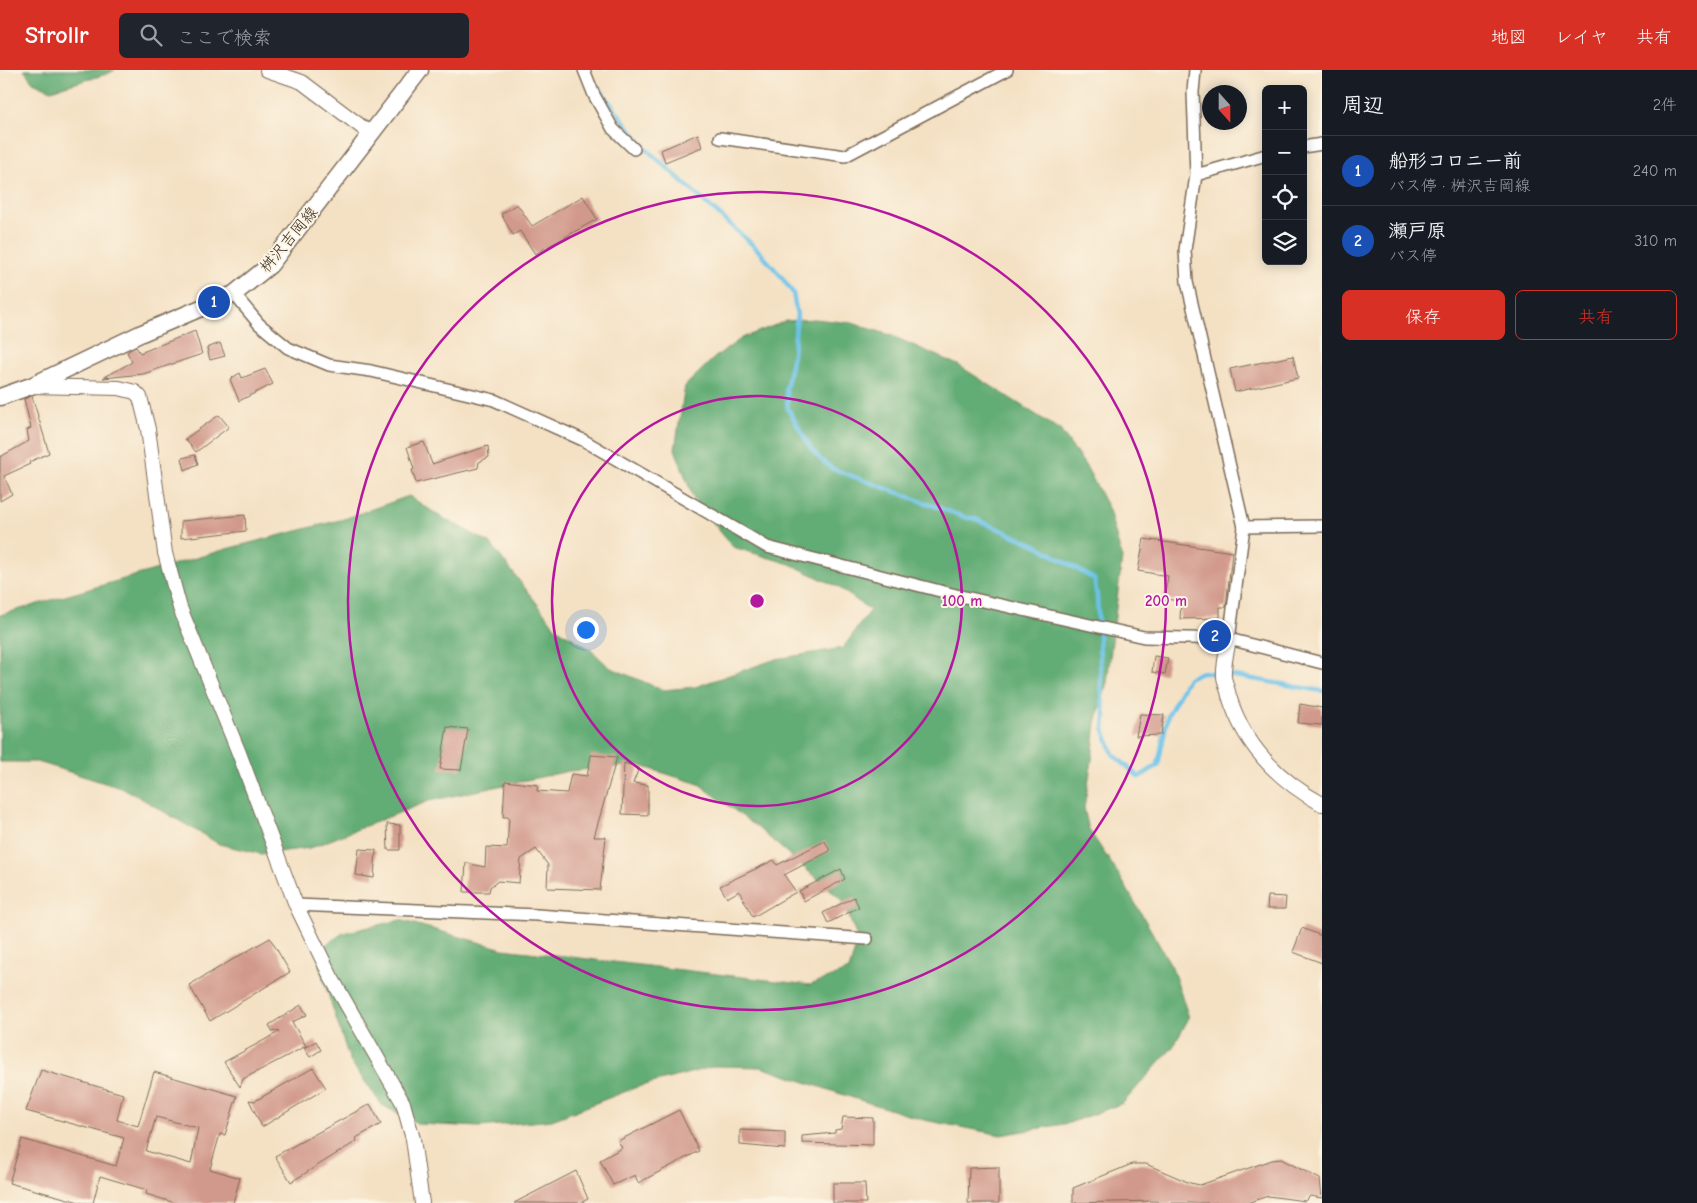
<!DOCTYPE html>
<html lang="ja">
<meta charset="utf-8">
<style>
:root{--surface:#171b24;--page:#20242c;--text:#f1f3f6;--muted:#9ea1a6;--line:#363941;--accent:#d93025}
body{margin:0;font-family:"Comic Neue","Klee One",sans-serif;background:var(--page);color:var(--text)}
.controls{position:absolute;right:15px;top:15px;display:grid;overflow:hidden;border-radius:8px;box-shadow:0 2px 12px #0003}
.controls button{width:45px;height:45px;display:grid;place-items:center;padding:0;border:0;border-bottom:1px solid var(--line);background:var(--surface);color:var(--text);font:25px sans-serif}
.compass{position:absolute;left:1202px;top:15px;width:45px;height:45px;border-radius:50%;background:var(--surface);box-shadow:0 2px 12px #0003;rotate:159deg}
.you{position:absolute;left:585px;top:559px;width:18px;height:18px;margin:-12px;border:4px solid #fff;border-radius:50%;background:#1a73e8;box-shadow:0 0 0 8px #1a73e833}
.badge{display:grid;place-items:center;width:32px;height:32px;border-radius:50%;background:var(--accent);color:#fff;font-size:16px;font-weight:700}
.pin{position:absolute;translate:-50% -50%;border:2px solid #fff;box-shadow:0 1px 5px #0006}
.list{margin:0;padding:0;list-style:none}
h2{display:flex;justify-content:space-between;align-items:center;height:65px;margin:0;padding:0 20px;font-size:21px}
h2 small{font-size:16px;font-weight:400;color:var(--muted)}
.list li{display:grid;grid-template-columns:32px 1fr auto;gap:15px;align-items:center;box-sizing:border-box;height:70px;padding:0 20px;border-top:1px solid var(--line)}
.list b{display:block;font-size:19px;white-space:nowrap}
.list p{margin:0;font-size:16px;white-space:nowrap;color:var(--muted)}
.list em{font-size:16px;font-style:normal;color:var(--muted)}
.actions{display:flex;gap:10px;padding:15px 20px}
.actions a{flex:1;padding:11px 0;border:1px solid var(--accent);border-radius:8px;text-align:center;font-size:18px;color:var(--accent)}
.actions .main{background:var(--accent);color:#fff}
.icon{flex:none;width:28px;height:28px;fill:none;stroke:currentColor;stroke-width:2;stroke-linecap:round;stroke-linejoin:round}
.map{position:relative;flex:none;width:1322px;height:1133px;overflow:hidden}
header{display:flex;align-items:center;gap:30px;box-sizing:border-box;height:70px;padding:0 25px;background:var(--accent);color:#fff}
header strong{font-size:24px}
nav{display:flex;gap:28px;margin-inline-start:auto;font-size:18px}
.search{width:350px;height:45px;background:var(--page);display:flex;align-items:center;gap:12px;box-sizing:border-box;padding:0 18px;border-radius:8px;color:var(--muted);font-size:19px}
main{display:flex}
aside{flex:1;background:var(--surface)}
.map>svg:first-child{display:block}
</style>
<header>
<strong>Strollr</strong>
<div class="search"><svg class="icon" aria-label="search" viewBox="0 0 24 24"><circle cx="10" cy="10" r="6"/><path d="M15 15l6 6"/></svg>ここで検索</div>
<nav><a>地図</a><a>レイヤ</a><a>共有</a></nav>
</header>
<main>
<div class="map">
<svg width="1322" height="1133" viewBox="0 0 1322 1133">
<rect width="100%" height="100%" fill="#fcf5e5"/>
<filter id="ink" filterUnits="userSpaceOnUse"><feTurbulence type="fractalNoise" baseFrequency=".02" numOctaves="2"/><feDisplacementMap in="SourceGraphic" scale="10" xChannelSelector="R" yChannelSelector="G"/><feConvolveMatrix kernelMatrix="1 2 1 2 8 2 1 2 1" color-interpolation-filters="sRGB"/></filter>
<filter id="wash" filterUnits="userSpaceOnUse"><feTurbulence type="fractalNoise" baseFrequency=".0096" numOctaves="4" result="noise"/><feDisplacementMap in="SourceGraphic" scale="20" xChannelSelector="R" yChannelSelector="G"/><feGaussianBlur stdDeviation="1.12" result="paint"/><feColorMatrix in="noise" values="0 0 0 0 0 0 0 0 0 0 0 0 0 0 0 0 0 1.4 0 .05"/><feComposite in="paint" operator="in"/></filter>
<g filter="url(#wash)">
<rect width="100%" height="100%" fill="#f4e1c4"/>
<g fill="#62ac74" stroke="#4e6b49">
<polygon points="24,0 115,0 107,4 51,20 33,12"/>
<polygon points="815,249 852,253 890,265 958,295 1060,360 1087,398 1109,440 1122,488 1107,613 1096,653 1092,690 1084,738 1089,760 1119,805 1172,897 1189,948 1173,977 1123,1033 1069,1053 1001,1065 924,1050 847,1026 761,997 716,996 637,1017 552,1050 480,1057 419,1054 382,1035 350,991 319,896 324,876 343,863 400,850 503,879 810,915 849,900 858,870 843,831 757,757 699,714 638,695 569,701 429,731 310,778 261,784 219,774 127,720 38,692 0,692 0,545 230,478 344,449 409,426 441,447 490,473 556,558 591,580 609,597 663,620 695,617 776,589 843,578 870,540 838,517 790,494 733,477 694,430 675,379 685,316 714,288 742,268 786,251"/>
</g>
<g fill="none" stroke-linecap="round" stroke-linejoin="round">
<polyline stroke="#6cc3e9" stroke-width="4.5" points="594,12 644,77 757,179 780,205 793,223 797,245 793,285 786,319 788,339 810,377 820,389 833,399 967,448 973,448 1036,475 1094,509 1097,526 1102,630 1105,645 1104,660 1113,684 1139,707 1158,695 1168,645 1188,608 1202,602 1241,607 1322,621"/>
</g>
<g id="blocks">
<g fill="#d1998b" fill-rule="evenodd">
<polygon points="698,64 702,77 665,92 661,80"/>
<polygon points="583,126 597,149 535,184 520,161 513,165 501,144 517,134 532,156"/>
<polygon points="195,261 202,284 143,304 103,308 132,292 127,282 133,278 136,277 140,283"/>
<polygon points="220,273 225,286 210,290 207,278"/>
<polygon points="1293,286 1298,308 1235,322 1230,299"/>
<polygon points="265,299 273,314 239,331 230,309 240,303 242,308"/>
<polygon points="32,326 49,383 29,392 30,394 4,406 12,424 0,431 0,387 29,371 27,360 31,358 24,329"/>
<polygon points="219,345 229,357 196,382 185,369"/>
<polygon points="424,372 432,394 488,376 489,387 479,392 478,398 416,413 412,400 414,399 407,377"/>
<polygon points="195,385 198,394 185,400 182,388"/>
<polygon points="245,445 246,461 181,468 181,451"/>
<polygon points="1144,469 1232,482 1226,537 1220,537 1220,548 1180,549 1181,531 1164,529 1168,506 1138,501"/>
<polygon points="1154,586 1168,588 1165,604 1152,602"/>
<polygon points="1300,634 1322,638 1322,655 1298,653"/>
<polygon points="1140,644 1164,645 1161,665 1136,666"/>
<polygon points="447,657 468,659 461,700 440,699"/>
<polygon points="591,685 617,687 594,767 606,767 600,820 547,818 548,795 536,779 521,789 519,813 498,811 490,817 489,822 464,822 466,793 485,797 486,777 507,778 509,747 503,747 505,711 538,715 537,721 567,723 571,704 587,706"/>
<polygon points="624,693 639,698 633,713 648,715 648,745 622,744"/>
<polygon points="387,754 400,755 400,780 388,780"/>
<polygon points="825,771 830,781 784,805 796,822 753,847 739,821 727,828 720,816 774,790 777,795"/>
<polygon points="359,779 376,780 374,808 356,805"/>
<polygon points="841,799 845,809 804,831 799,821"/>
<polygon points="1268,826 1286,827 1285,839 1267,839"/>
<polygon points="854,827 859,837 828,853 823,843"/>
<polygon points="1302,858 1322,866 1322,893 1293,882"/>
<polygon points="270,868 290,902 210,951 189,915"/>
<polygon points="301,935 307,945 292,952 306,976 243,1009 240,1017 224,992 279,962 278,960 273,962 269,955"/>
<polygon points="316,971 321,980 310,987 304,978"/>
<polygon points="313,998 326,1018 262,1057 249,1030 255,1031"/>
<path d="M41 1000 123 1024 117 1050 138 1056 154 1002 237 1026 225 1065 220 1064 210 1099 240 1108 233 1133H175L146 1124 147 1120 100 1106 93 1133H83L9 1113 22 1069 116 1096 124 1068 26 1041ZM156 1047 198 1058 191 1094 146 1081Z"/>
<polygon points="370,1034 381,1054 356,1068 357,1071 291,1112 275,1086"/>
<polygon points="679,1040 699,1081 638,1113 635,1105 613,1115 600,1090 622,1078 618,1071"/>
<polygon points="843,1047 873,1048 873,1075 802,1073 802,1066 835,1063 835,1060 841,1059"/>
<polygon points="740,1060 785,1062 785,1079 740,1075"/>
<polygon points="1281,1089 1320,1109 1322,1128 1310,1126 1305,1131 1268,1126 1247,1133 1159,1133 1156,1131 1073,1133 1073,1118 1132,1094 1146,1094 1190,1113 1200,1115 1272,1090"/>
<polygon points="999,1097 999,1133 968,1133 969,1098"/>
<polygon points="576,1101 588,1129 580,1133 514,1133"/>
<polygon points="833,1113 865,1113 866,1133 833,1133"/>
</g>
</g>
</g>
<g filter="url(#ink)">
<use href="#blocks" fill-opacity="0" stroke="#7c6a58" stroke-width="1"/>
<g fill="none" stroke-linecap="round" stroke-linejoin="round">
<defs>
<g id="minor">
<polyline points="584,0 594,25 613,59 634,79"/>
<polyline points="1195,0 1193,22 1196,105 1185,180 1187,212 1244,457 1229,569"/>
<polyline points="720,68 845,86 1007,0"/>
<polyline points="1303,77 1322,74"/>
<polyline points="1196,105 1266,85"/>
<polyline points="234,224 259,254 288,278 329,295 371,301 494,330 583,370 767,477 956,525 1144,567 1229,569 1322,593"/>
<polyline points="1244,457 1322,456"/>
<polyline points="296,835 537,845 867,869"/>
</g>
<g id="tertiary">
<polyline points="267,0 302,12 371,64"/>
<polyline points="31,316 119,318 135,322 140,327 148,359 165,483 180,538 239,683 296,835 331,907 403,1033 413,1069 422,1133"/>
<path d="M1229 569C1227 581 1223 595 1224 607 1225 613 1228 620 1229 626 1244 675 1278 710 1322 734"/>
</g>
<polyline id="secondary" points="0,327 31,316 142,263 234,224 270,195 420,0"/>
</defs>
<use href="#minor" stroke="#7c6a58" stroke-width="14"/>
<use href="#tertiary" stroke="#7c6a58" stroke-width="16"/>
<use href="#secondary" stroke="#7c6a58" stroke-width="19"/>
<use href="#minor" stroke="#fff" stroke-width="11"/>
<use href="#tertiary" stroke="#fff" stroke-width="14"/>
<use href="#secondary" stroke="#fff" stroke-width="16"/>
</g>
</g>
<g fill="none" stroke="#b5179e" stroke-width="2.5">
<circle cx="757" cy="531" r="205"/>
<circle cx="757" cy="531" r="409"/>
</g>
<g text-anchor="middle" stroke-width="4" stroke-linejoin="round" paint-order="stroke">
<g font-size="16" fill="#3b2a1e" stroke="#fcf5e5">
<text transform="translate(288 169) rotate(-50)" y="6">桝沢吉岡線</text>
</g>
</g>
<circle cx="757" cy="531" r="8" fill="#b5179e" stroke="#fcf5e5" stroke-width="2.5"/>
<g font-size="15" text-anchor="middle" font-weight="bold" fill="#b5179e" stroke="#fcf5e5" stroke-width="4" stroke-linejoin="round" paint-order="stroke">
<text x="962" y="536">100 m</text>
<text x="1166" y="536">200 m</text>
</g>
</svg>
<div class="controls">
<button>+</button>
<button>−</button>
<button><svg class="icon" aria-label="locate" viewBox="0 0 24 24"><circle cx="12" cy="12" r="6"/><path d="M12 2v4M12 18v4M2 12h4M18 12h4"/></svg></button>
<button><svg class="icon" aria-label="layers" viewBox="0 0 24 24"><path d="M12 4l9 5-9 5-9-5zM3 14l9 5 9-5"/></svg></button>
</div>
<svg class="compass" viewBox="-18 -18 36 36"><path d="M0-13l5 13h-10z" fill="#e53935"/><path d="M0 13l5-13h-10z" fill="#9ea1a6"/></svg>
<div class="you"></div>
<div class="pin badge" style="left:214px;top:232px;background:#1a4fb4">1</div>
<div class="pin badge" style="left:1215px;top:566px;background:#1a4fb4">2</div>
</div>
<aside>
<h2>周辺<small>2件</small></h2>
<ul class="list">
<li><span class="badge" style="background:#1a4fb4">1</span><div><b>船形コロニー前</b><p>バス停 · 桝沢吉岡線</p></div><em>240 m</em></li>
<li><span class="badge" style="background:#1a4fb4">2</span><div><b>瀬戸原</b><p>バス停</p></div><em>310 m</em></li>
</ul>
<div class="actions"><a class="main">保存</a><a>共有</a></div>
</aside>
</main>
